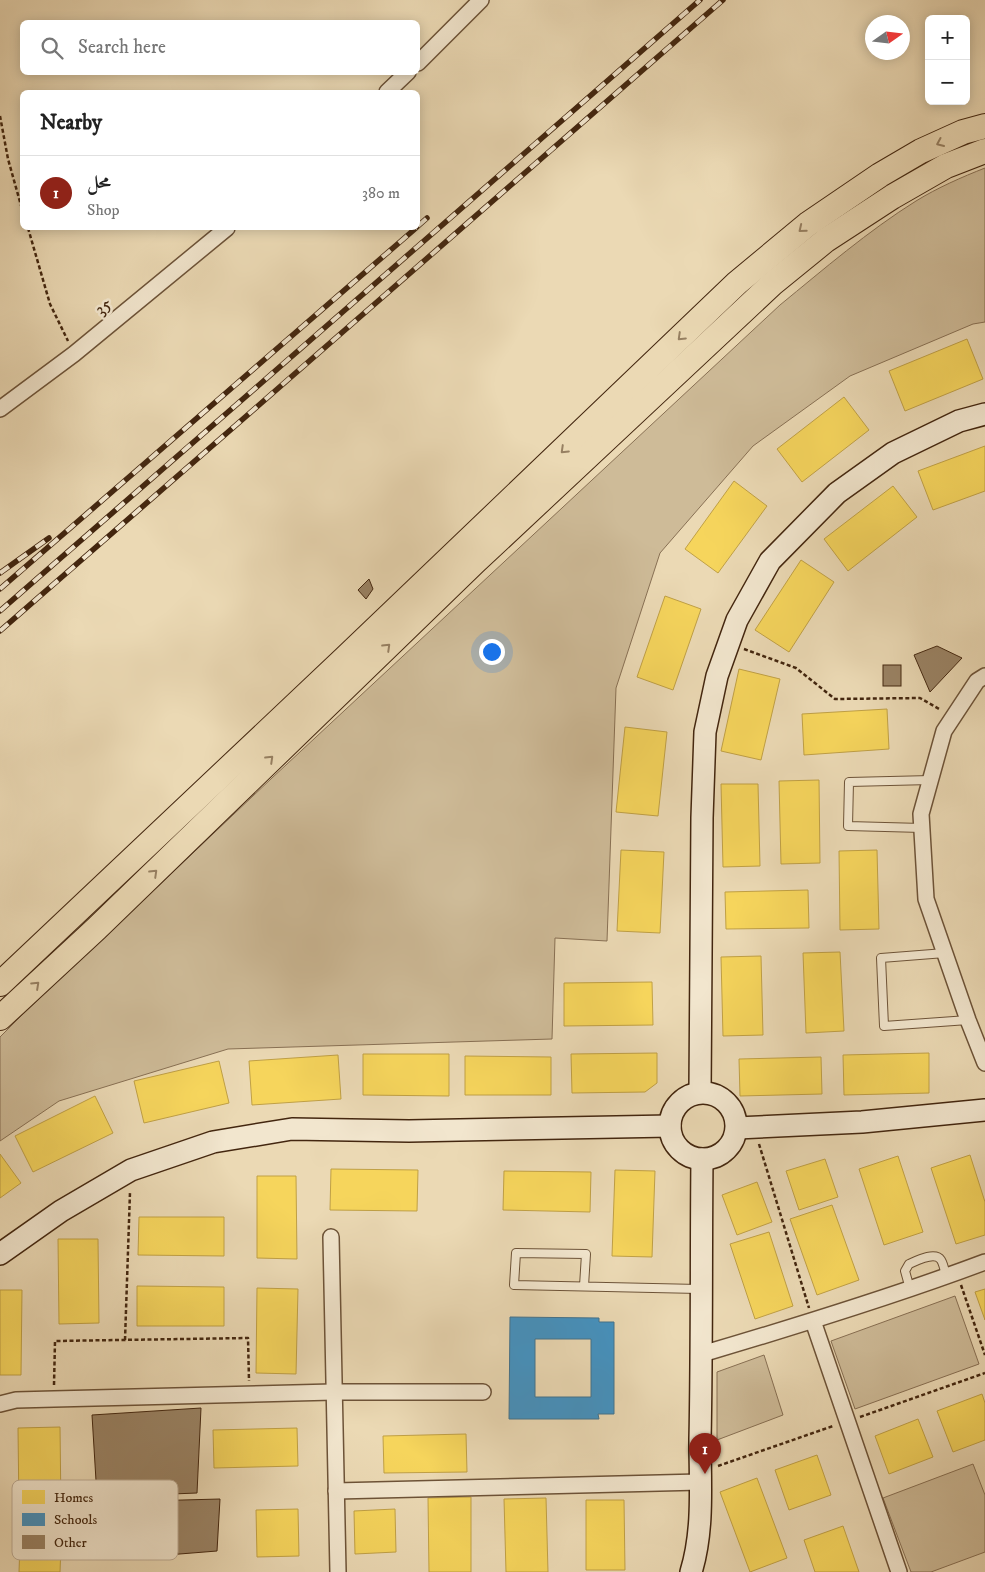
<!DOCTYPE html>
<meta charset="utf-8">
<style>
:root{--surface:#fff;--page:#f6f6f6;--text:#222;--muted:#767676;--line:#e0e0e0;--accent:#8f2418}
body{margin:0;font-family:"IM FELL DW Pica",Amiri,serif;background:var(--page);color:var(--text)}
.controls{position:absolute;right:15px;top:15px;display:grid;overflow:hidden;border-radius:8px;box-shadow:0 2px 12px #0003}
.controls button{width:45px;height:45px;display:grid;place-items:center;padding:0;border:0;border-bottom:1px solid var(--line);background:var(--surface);color:var(--text);font:25px sans-serif}
.compass{position:absolute;left:865px;top:15px;width:45px;height:45px;border-radius:50%;background:var(--surface);box-shadow:0 2px 12px #0003;rotate:76deg}
.you{position:absolute;left:491px;top:651px;width:18px;height:18px;margin:-12px;border:4px solid #fff;border-radius:50%;background:#1a73e8;box-shadow:0 0 0 8px #1a73e833}
.badge{display:grid;place-items:center;width:32px;height:32px;border-radius:50%;background:var(--accent);color:#fff;font-size:16px;font-weight:700}
.pin{position:absolute;translate:-50% -41px;filter:drop-shadow(0 1px 2px #0008)}
.pin::after{content:'';position:absolute;top:26px;width:18px;height:15px;background:inherit;clip-path:polygon(0 0,100% 0,50% 100%)}
.list{margin:0;padding:0;list-style:none}
h2{display:flex;justify-content:space-between;align-items:center;height:65px;margin:0;padding:0 20px;font-size:21px}
h2 small{font-size:16px;font-weight:400;color:var(--muted)}
.list li{display:grid;grid-template-columns:32px 1fr auto;gap:15px;align-items:center;box-sizing:border-box;height:75px;padding:0 20px;border-top:1px solid var(--line)}
.list b{display:block;font-size:19px;white-space:nowrap}
.list p{margin:0;font-size:16px;white-space:nowrap;color:var(--muted)}
.list em{font-size:16px;font-style:normal;color:var(--muted)}
.icon{flex:none;width:28px;height:28px;fill:none;stroke:currentColor;stroke-width:2;stroke-linecap:round;stroke-linejoin:round}
.map{position:relative;flex:none;width:985px;height:1572px;overflow:hidden}
.search{position:absolute;background:var(--surface);box-shadow:0 2px 12px #0003;left:20px;top:20px;width:400px;height:55px;display:flex;align-items:center;gap:12px;box-sizing:border-box;padding:0 18px;border-radius:8px;color:var(--muted);font-size:19px}
.panel{position:absolute;background:var(--surface);box-shadow:0 2px 12px #0003;left:20px;top:90px;width:400px;height:140px;border-radius:8px}
.map>svg:first-child{display:block}
</style>
<div class="map">
<svg width="985" height="1572" viewBox="0 0 985 1572">
<rect width="100%" height="100%" fill="#ebd9b4"/>
<filter id="stains"><feTurbulence type="fractalNoise" baseFrequency=".004" numOctaves="4"/><feColorMatrix values="0 0 0 0 .2 0 0 0 0 .09 0 0 0 0 .02 0 0 0 .5 -.17"/></filter>
<radialGradient id="worn" r=".72"><stop offset=".6" stop-color="#630" stop-opacity="0"/><stop offset="1" stop-color="#630" stop-opacity=".3"/></radialGradient>
<g fill="#cebb98" stroke="#887054">
<path d="M985 168V322L973 324 850 376 753 446 660 553 616 688 607 941 555 938 552 1039 228 1049 59 1101 0 1141V1037L22 1015 272 778 780 305C824 269 868 231 916 201 937 188 962 177 985 168Z"/>
<polygon points="955,1296 979,1364 855,1409 831,1341"/>
<polygon points="764,1355 783,1415 717,1440 717,1372"/>
<polygon points="973,1464 985,1495 985,1552 931,1572 911,1572 883,1498"/>
</g>
<g fill="#f6d55c" stroke="#c0a045">
<polygon points="967,339 983,379 905,411 889,371"/>
<polygon points="844,397 869,430 802,482 777,449"/>
<polygon points="985,446 985,491 933,510 918,471"/>
<polygon points="734,481 767,506 718,573 685,549"/>
<polygon points="893,486 917,517 848,571 824,539"/>
<polygon points="801,560 834,582 789,652 755,630"/>
<polygon points="665,596 701,609 673,690 637,677"/>
<polygon points="739,669 780,679 761,760 721,751"/>
<polygon points="887,709 889,749 804,755 802,714"/>
<polygon points="625,727 667,732 658,816 616,812"/>
<polygon points="819,780 820,863 781,864 779,781"/>
<polygon points="721,784 758,784 760,866 723,867"/>
<polygon points="621,850 664,852 660,933 617,931"/>
<polygon points="877,850 879,929 840,930 839,851"/>
<polygon points="808,890 809,928 726,929 725,892"/>
<polygon points="840,952 844,1031 806,1033 803,953"/>
<polygon points="761,956 763,1035 723,1036 721,957"/>
<polygon points="652,982 653,1025 564,1026 564,983"/>
<polygon points="657,1053 657,1083 645,1092 572,1093 571,1054"/>
<polygon points="929,1053 929,1093 844,1095 843,1055"/>
<polygon points="363,1054 449,1054 449,1096 363,1095"/>
<polygon points="338,1055 341,1099 252,1105 249,1061"/>
<polygon points="465,1056 551,1057 551,1095 465,1095"/>
<polygon points="821,1057 822,1094 740,1096 739,1059"/>
<polygon points="219,1061 229,1103 144,1123 134,1081"/>
<polygon points="95,1096 113,1133 33,1172 15,1136"/>
<polygon points="0,1154 21,1183 0,1198"/>
<polygon points="970,1155 985,1202 985,1235 956,1244 931,1168"/>
<polygon points="898,1156 923,1232 884,1245 859,1169"/>
<polygon points="825,1159 838,1197 799,1210 786,1171"/>
<polygon points="331,1169 418,1170 417,1211 330,1210"/>
<polygon points="615,1170 655,1171 652,1257 612,1256"/>
<polygon points="504,1171 591,1172 590,1212 503,1210"/>
<polygon points="257,1176 296,1176 297,1259 257,1258"/>
<polygon points="757,1182 772,1222 737,1235 722,1195"/>
<polygon points="832,1205 859,1280 817,1295 790,1219"/>
<polygon points="139,1217 224,1217 224,1256 138,1255"/>
<polygon points="769,1232 793,1306 755,1319 730,1244"/>
<polygon points="58,1239 98,1239 99,1323 59,1324"/>
<polygon points="137,1286 224,1287 224,1326 137,1326"/>
<polygon points="257,1288 298,1289 296,1374 256,1373"/>
<polygon points="985,1289 985,1320 975,1292"/>
<polygon points="0,1290 22,1290 21,1375 0,1375"/>
<polygon points="982,1394 985,1403 985,1440 953,1452 937,1411"/>
<polygon points="918,1419 933,1457 889,1474 875,1436"/>
<polygon points="60,1427 61,1511 19,1512 18,1428"/>
<polygon points="297,1428 298,1466 214,1468 213,1430"/>
<polygon points="466,1434 467,1472 384,1473 383,1436"/>
<polygon points="817,1455 831,1495 789,1510 775,1470"/>
<polygon points="757,1478 787,1558 750,1572 720,1492"/>
<polygon points="471,1497 471,1572 429,1572 428,1498"/>
<polygon points="546,1498 548,1572 506,1572 504,1499"/>
<polygon points="586,1500 624,1500 625,1570 586,1570"/>
<polygon points="298,1509 299,1556 257,1557 256,1510"/>
<polygon points="395,1509 396,1552 355,1554 354,1511"/>
<polygon points="843,1526 859,1572 815,1572 804,1540"/>
<polygon points="20,1543 61,1544 60,1572 19,1572"/>
</g>
<path fill="#4393c3" stroke="#43728d" fill-rule="evenodd" d="M510 1317 599 1318V1322H614V1414H598L599 1419H509ZM535 1339H591V1397H535Z"/>
<g fill="#9a8365" stroke="#43260f">
<polygon points="369,579 373,589 366,599 358,590"/>
<polygon points="937,646 962,658 930,692 914,655"/>
<rect x="883" y="665" width="18" height="21"/>
<polygon points="201,1408 197,1493 97,1497 92,1415"/>
<polygon points="220,1499 217,1551 142,1557 145,1501"/>
</g>
<g fill="none" stroke-linecap="round" stroke-linejoin="round">
<defs>
<g id="lane">
<polyline points="922,828 848,826 849,782 931,780"/>
<polyline points="945,953 881,958 884,1026 968,1020"/>
<polyline points="584,1286 586,1254 516,1253 514,1285 699,1289"/>
<path d="M910 1289 905 1271 909 1264C916 1261 935 1251 941 1260 944 1265 945 1272 946 1277"/>
</g>
<g id="street">
<polyline points="418,63 481,0"/>
<polyline points="387,92 408,72"/>
<polyline points="0,409 74,354 227,228"/>
<polyline points="985,676 977,681 944,731 921,814 926,899 968,1020 985,1063"/>
<polyline points="331,1237 338,1572"/>
<polyline points="813,1321 899,1572"/>
<path d="M702 1354C797 1326 892 1297 985 1262"/>
<polyline points="0,1404 16,1400 54,1399 333,1392 483,1392"/>
<polyline points="336,1491 700,1482"/>
</g>
<g id="secondary">
<polyline points="700,1092 702,818 705,732 717,676 737,620 770,561 837,493 893,453 959,421 985,414"/>
<circle cx="703" cy="1126" r="33"/>
<polyline points="737,1128 862,1122 985,1110"/>
<polyline points="0,1254 61,1211 131,1170 213,1142 292,1129 409,1131 670,1126"/>
<path d="M691 1572C704 1530 700 1483 700 1440 702 1346 701 1253 702 1159"/>
</g>
<g id="primary">
<polyline points="0,984 344,659 737,283 808,224 880,175 921,151 963,132 985,126"/>
<polyline points="0,1018 96,929 475,562 772,284 826,240 892,197 946,166 985,151"/>
</g>
</defs>
<use href="#lane" stroke="#6d5338" stroke-width="10"/>
<use href="#street" stroke="#6d5338" stroke-width="18"/>
<use href="#secondary" stroke="#43260f" stroke-width="24"/>
<use href="#primary" stroke="#43260f" stroke-width="26"/>
<g stroke="#43260f" stroke-width="2.5" stroke-dasharray="4 2.5" stroke-linecap="butt">
<polyline points="0,116 8,159 22,209"/>
<polyline points="28,228 50,304 68,341"/>
<polyline points="744,649 796,668 835,699 920,698 941,710"/>
<polyline points="759,1144 809,1308"/>
<polyline points="961,1285 985,1355"/>
<polyline points="125,1340 130,1192"/>
<polyline points="54,1385 55,1341 248,1338 249,1381"/>
<polyline points="860,1417 985,1373"/>
<polyline points="718,1466 833,1426"/>
</g>
<use href="#lane" stroke="#f2e6ce" stroke-width="8"/>
<use href="#street" stroke="#f2e6ce" stroke-width="15"/>
<use href="#secondary" stroke="#f2e6ce" stroke-width="21"/>
<use href="#primary" stroke="#ebd9b4" stroke-width="24"/>
<defs>
<g id="rail">
<polyline points="418,226 427,218"/>
<polyline points="0,573 49,538"/>
<polyline points="0,589 416,228"/>
<polyline points="0,611 700,0"/>
<polyline points="0,631 723,0"/>
</g>
</defs>
<use href="#rail" stroke="#43260f" stroke-width="5.5"/>
<use href="#rail" stroke="#f2e6ce" stroke-width="4" stroke-dasharray="11" stroke-linecap="butt"/>
</g>
<defs><path id="oneway-chevron" d="M-2-3.5L2.5 0L-2 3.5" fill="none" stroke-width="1.6" stroke-linecap="round" stroke-linejoin="round" transform="scale(1.25)"/></defs>
<g stroke="#978062">
<use href="#oneway-chevron" transform="translate(940 143) rotate(156)"/>
<use href="#oneway-chevron" transform="translate(802 229) rotate(141)"/>
<use href="#oneway-chevron" transform="translate(681 337) rotate(136)"/>
<use href="#oneway-chevron" transform="translate(564 450) rotate(136)"/>
<use href="#oneway-chevron" transform="translate(387 647) rotate(-44)"/>
<use href="#oneway-chevron" transform="translate(270 759) rotate(-44)"/>
<use href="#oneway-chevron" transform="translate(154 873) rotate(-44)"/>
<use href="#oneway-chevron" transform="translate(36 985) rotate(-43)"/>
</g>
<g text-anchor="middle" stroke-width="5" stroke-linejoin="round" paint-order="stroke">
<g font-size="18" fill="#43260f" stroke="#f2e6ce">
<text transform="translate(103 306) rotate(-40)" y="6">35</text>
</g>
</g>
<rect x="12" y="1480" width="166" height="80" rx="8" fill="#f2e6ce" stroke="#beac95" stroke-width="1"/>
<rect x="22" y="1490" width="23" height="14" fill="#f6d55c"/>
<rect x="22" y="1513" width="23" height="13" fill="#4393c3"/>
<rect x="22" y="1535" width="23" height="14" fill="#9a8365"/>
<g font-size="14" fill="#43260f">
<text x="54" y="1502">Homes</text>
<text x="54" y="1524">Schools</text>
<text x="54" y="1547">Other</text>
</g>
<rect width="100%" height="100%" filter="url(#stains)"/>
<rect width="100%" height="100%" fill="url(#worn)"/>
</svg>
<div class="controls">
<button>+</button>
<button>−</button>
</div>
<svg class="compass" viewBox="-18 -18 36 36"><path d="M0-13l5 13h-10z" fill="#e53935"/><path d="M0 13l5-13h-10z" fill="#767676"/></svg>
<div class="you"></div>
<div class="pin badge" style="left:705px;top:1474px">1</div>
<div class="search"><svg class="icon" aria-label="search" viewBox="0 0 24 24"><circle cx="10" cy="10" r="6"/><path d="M15 15l6 6"/></svg>Search here</div>
<section class="panel">
<h2>Nearby<small></small></h2>
<ul class="list">
<li><span class="badge">1</span><div><b>محل</b><p>Shop</p></div><em>380 m</em></li>
</ul>
</section>
</div>
